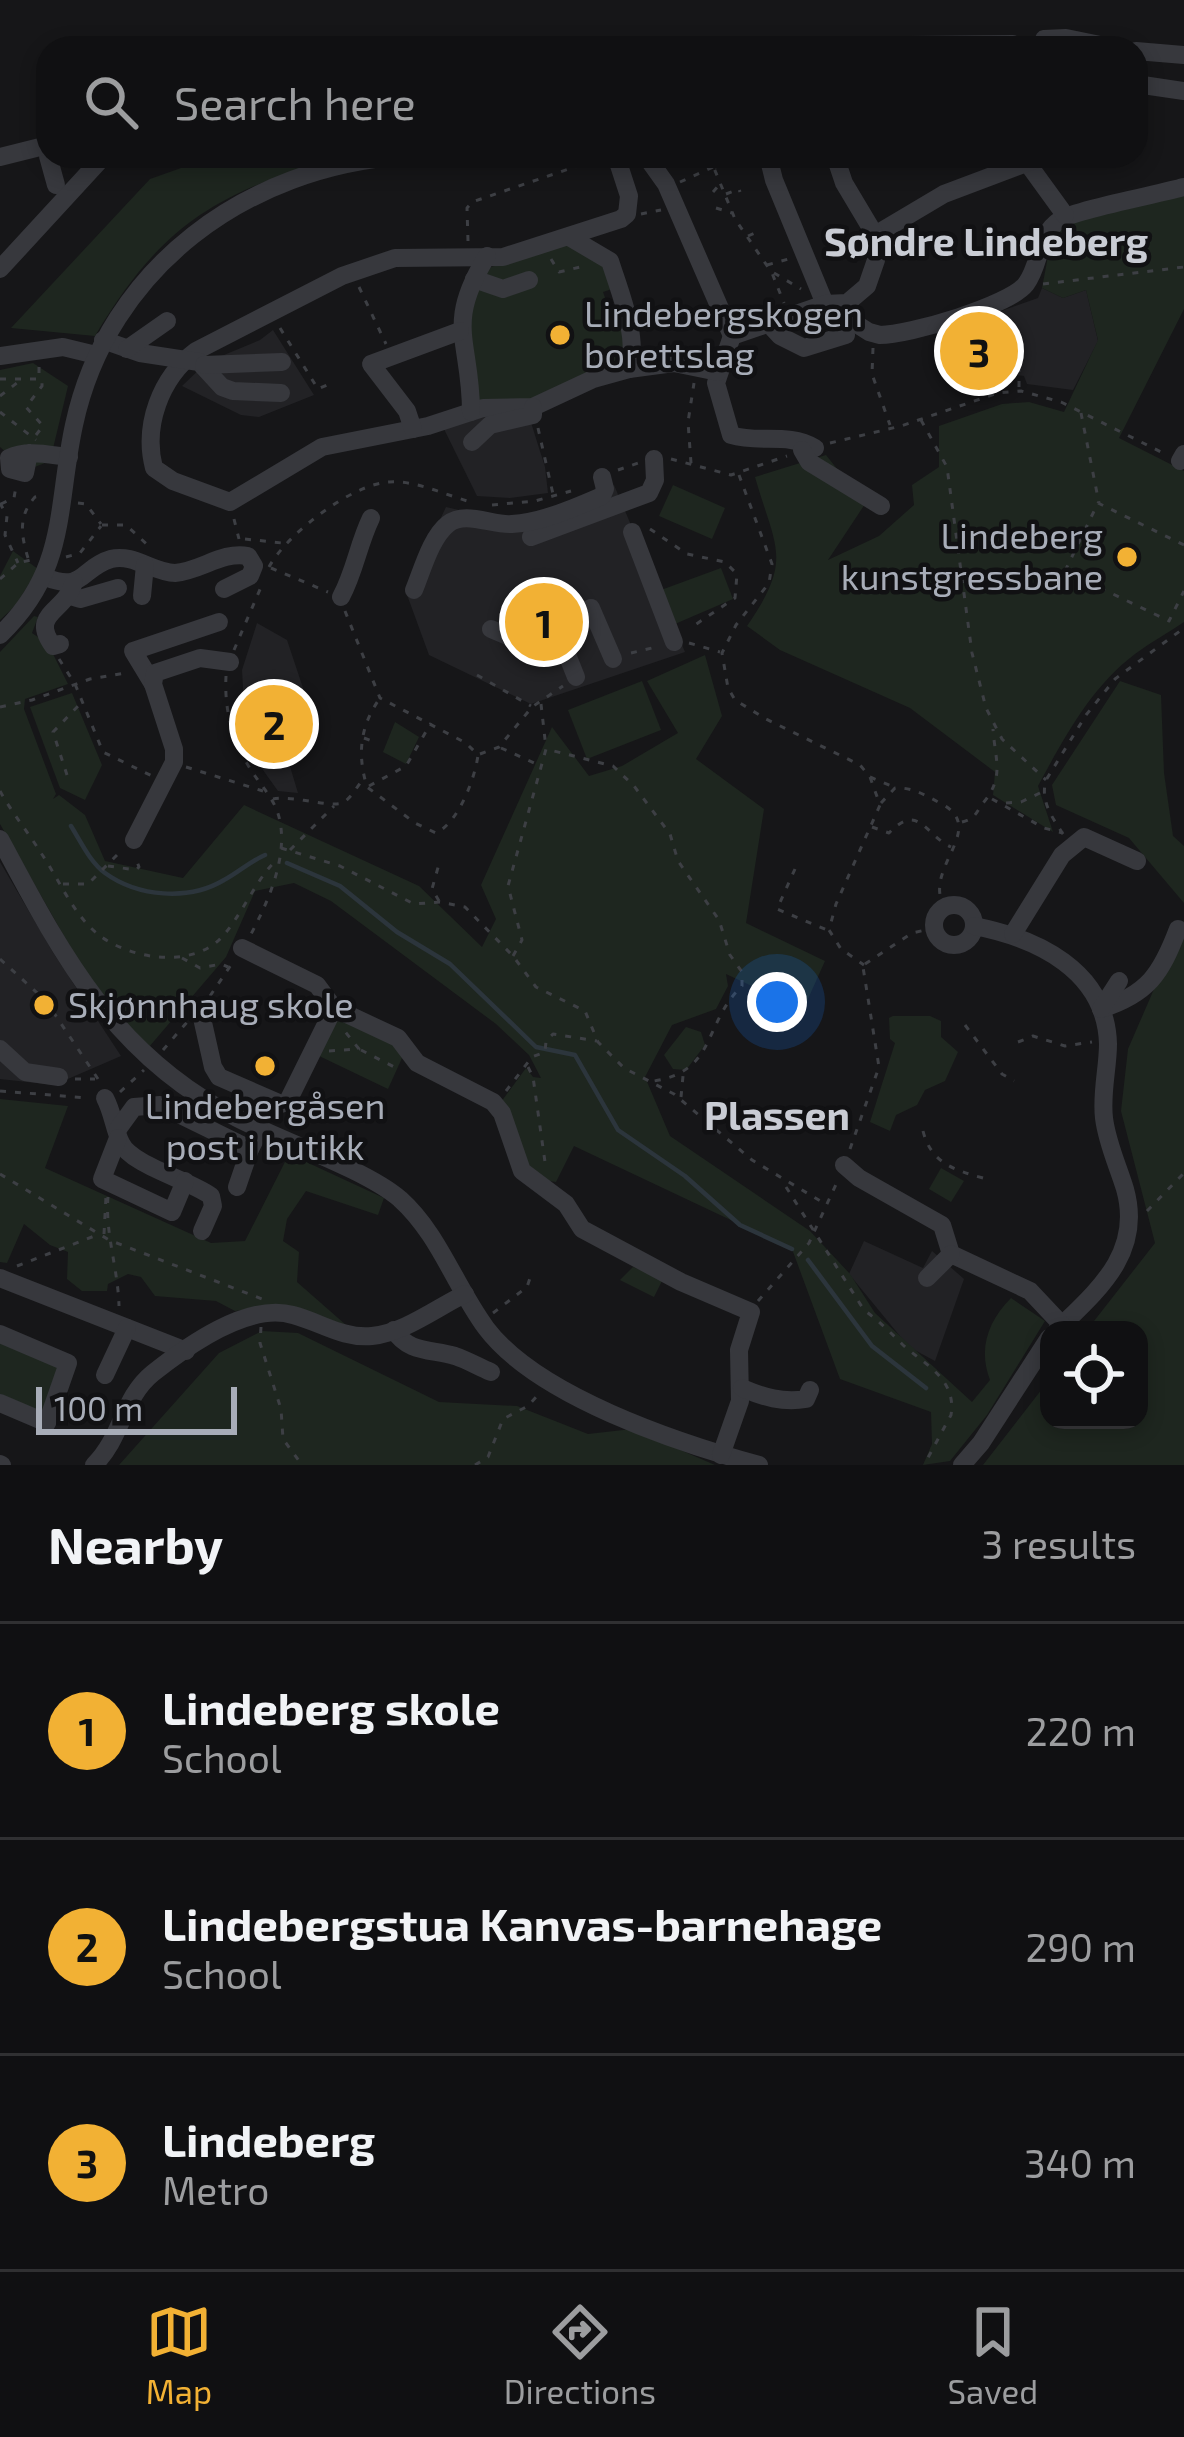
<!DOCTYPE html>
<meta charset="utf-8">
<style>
:root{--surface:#101012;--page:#19191b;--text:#f1f3f6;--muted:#9c9d9f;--line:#303032;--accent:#f2b134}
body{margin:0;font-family:"Exo 2",sans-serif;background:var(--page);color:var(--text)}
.controls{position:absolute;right:36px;bottom:36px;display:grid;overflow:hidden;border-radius:24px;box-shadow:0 6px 18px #0003}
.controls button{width:108px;height:108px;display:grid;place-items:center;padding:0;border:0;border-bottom:3px solid var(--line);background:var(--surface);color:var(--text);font:60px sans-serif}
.scale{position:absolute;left:36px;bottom:30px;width:201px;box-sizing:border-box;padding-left:12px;border:6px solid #a8adb8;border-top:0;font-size:33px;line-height:42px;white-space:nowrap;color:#a8adb8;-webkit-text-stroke:9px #111113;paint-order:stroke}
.you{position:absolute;left:777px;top:1002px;width:42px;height:42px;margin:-30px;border:9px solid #fff;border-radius:50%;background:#1a73e8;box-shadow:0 0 0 18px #1a73e833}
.badge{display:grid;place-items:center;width:78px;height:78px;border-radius:50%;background:var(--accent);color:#111;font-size:39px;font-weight:700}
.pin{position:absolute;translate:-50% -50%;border:6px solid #fff;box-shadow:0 3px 12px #0006}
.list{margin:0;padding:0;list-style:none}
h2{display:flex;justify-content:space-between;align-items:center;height:156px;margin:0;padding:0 48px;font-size:51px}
h2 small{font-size:39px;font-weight:400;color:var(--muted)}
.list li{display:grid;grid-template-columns:78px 1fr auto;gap:36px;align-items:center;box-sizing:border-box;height:216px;padding:0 48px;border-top:3px solid var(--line)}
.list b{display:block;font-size:45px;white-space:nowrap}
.list p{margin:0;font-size:39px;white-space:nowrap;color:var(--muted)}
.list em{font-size:39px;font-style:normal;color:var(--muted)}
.icon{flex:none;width:66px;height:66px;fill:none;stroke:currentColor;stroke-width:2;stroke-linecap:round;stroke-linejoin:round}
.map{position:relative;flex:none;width:1184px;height:1465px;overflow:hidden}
.search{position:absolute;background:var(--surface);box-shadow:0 6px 18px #0003;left:36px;right:36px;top:36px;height:132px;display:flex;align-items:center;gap:30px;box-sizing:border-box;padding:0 42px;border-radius:36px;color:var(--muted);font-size:45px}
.sheet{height:804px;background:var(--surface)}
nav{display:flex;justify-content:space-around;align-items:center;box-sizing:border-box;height:168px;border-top:3px solid var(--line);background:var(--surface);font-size:33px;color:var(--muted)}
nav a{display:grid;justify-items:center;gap:6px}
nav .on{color:var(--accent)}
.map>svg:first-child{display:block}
</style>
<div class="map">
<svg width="1184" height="1465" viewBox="0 0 1184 1465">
<rect width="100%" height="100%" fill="#161618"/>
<g fill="#222225">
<polygon points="1042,288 1063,298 1086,290 1098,341 1073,390 1027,384 1024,376 1016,375 1010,383 988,387 968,329 993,314 1038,298"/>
<polygon points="273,330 314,395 259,417 241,415 182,386 207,362 260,340"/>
<polygon points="528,413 545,467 548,493 510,498 477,496 443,427 483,415"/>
<polygon points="614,485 685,652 531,704 429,655 406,592 446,507 497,519 540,516"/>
<polygon points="257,623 287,640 308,703 286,753 298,793 278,791 263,770 244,706 242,670"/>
<polygon points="0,862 54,954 121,1056 54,1085 0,1079"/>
<polygon points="864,1241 923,1268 932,1251 964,1279 935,1361 909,1347 849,1274"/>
</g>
<g fill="#1e261f">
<path d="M215 156H342C218 192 162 223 95 336L11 328 150 179Z"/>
<path d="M1184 192V309L1119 438 1184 471V622C1168 633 1151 642 1135 654 1091 687 1064 738 1038 786L1053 832 993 795 995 772 910 708 780 650 747 626C793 559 776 550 755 477L826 455 865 504 828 560 879 536 914 505 912 485 939 467V426L1002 404 1029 402 1064 412 1098 340 1086 290 1063 298 1042 288 1052 235 1065 222Z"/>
<polygon points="566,243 606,262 615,288 603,292 609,309 621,312 628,353 616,359 610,370 534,403 479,408 463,322 485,269"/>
<polygon points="33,363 68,386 50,461 27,470 0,447 0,370"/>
<polygon points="673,485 725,508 712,539 659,516"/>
<polygon points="13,551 38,569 16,605 0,620 0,576"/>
<polygon points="721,568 733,599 675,624 661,590"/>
<path d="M34 616 38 617 32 633 48 644 68 684 25 699 24 709 56 794 53 799 59 795 85 815 105 861 183 878 244 805 419 886 482 947 496 919 481 885 552 727 589 776 622 766 678 733 647 681 705 655 722 716 696 759 764 809 746 923 825 961 803 1010 726 974 728 986 716 1009 672 1025 645 1077 670 1136 810 1231 850 1274 875 1313 972 1402 990 1380C978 1349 988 1321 1011 1298L1045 1321 987 1415 950 1461 923 1465 932 1444 931 1412 840 1379 792 1249 574 1146 556 1182C520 1179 512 1131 501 1102L526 1068 533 1077 541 1078 529 1055 496 1024 331 901 294 883 255 891 226 957 149 1047 92 985 0 824V652Z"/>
<polygon points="642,681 661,730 587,759 568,710"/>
<polygon points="1120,681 1161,695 1164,773 1173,836 1184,846 1184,903 1129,838 1056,805 1052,785"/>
<polygon points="72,693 102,765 85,800 60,788 30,707"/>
<polygon points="395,722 419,737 406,764 383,752"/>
<polygon points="1184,920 1184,1465 983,1465 1049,1380 1049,1420 1139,1420 1139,1330 1087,1330 1155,1243 1121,1111 1128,1049"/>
<polygon points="893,1016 930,1016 941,1021 941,1037 958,1052 945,1081 925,1090 917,1105 896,1115 890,1131 870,1122 895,1043 890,1039 889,1018"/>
<polygon points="340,1018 398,1044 402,1058 388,1089 315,1054"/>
<polygon points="686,1027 701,1032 705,1045 686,1070 673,1069 664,1055"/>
<polygon points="0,1099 68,1106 45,1168 211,1243 245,1241 289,1154 384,1198 378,1215 306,1191 287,1219 283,1241 299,1252 297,1282 346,1325 285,1305 235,1311 216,1301 155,1296 141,1277 128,1274 108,1284 107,1291 82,1291 67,1279 68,1252 50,1245 24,1224 7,1263 0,1262"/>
<polygon points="941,1168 964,1181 951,1202 929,1189"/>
<polygon points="633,1267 663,1279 654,1297 620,1280"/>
<polygon points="262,1331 298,1333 439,1402 517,1406 588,1434 632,1429 715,1465 119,1465 219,1353"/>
<polygon points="0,1340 59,1366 47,1414 0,1394"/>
</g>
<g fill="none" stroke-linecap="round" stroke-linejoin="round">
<g stroke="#2c353c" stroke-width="4.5">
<path d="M71 826C81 842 90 862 105 873 138 897 189 901 224 880 239 872 249 862 265 855"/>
<polyline points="287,863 340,886 397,932 450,964 536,1047 575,1055 618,1130 685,1176 740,1225 792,1249"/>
<polyline points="808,1260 872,1346 926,1388"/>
</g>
<g stroke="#3d3f44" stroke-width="3" stroke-dasharray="6 9" stroke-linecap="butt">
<polyline points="709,156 735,219 772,273 784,303"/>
<polyline points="715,167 728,163"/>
<polyline points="680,182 713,167"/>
<polyline points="713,192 719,185"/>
<polyline points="726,194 739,189 740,192"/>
<polyline points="716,208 732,213"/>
<polyline points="641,214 661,210"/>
<polyline points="748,236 757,232 755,228"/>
<polyline points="468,241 467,208 472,202 601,158"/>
<polyline points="551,259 559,272 580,267"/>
<polyline points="767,265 792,258"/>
<polyline points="774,273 801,289"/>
<polyline points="1043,284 1184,267"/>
<polyline points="359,287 386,344"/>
<polyline points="985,323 997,359 1019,352 1019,390"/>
<polyline points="280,328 318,389 327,385"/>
<polyline points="873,348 872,374 890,425"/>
<polyline points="0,379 39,379 39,367"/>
<polyline points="0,396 22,379"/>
<polyline points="0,412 36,440"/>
<polyline points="1081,413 1099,503"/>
<polyline points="921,420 947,467 972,653 986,708 1002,739 1046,780"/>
<polyline points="538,428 553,494"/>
<polyline points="36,435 43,426 26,407 42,386 42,377"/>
<polyline points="830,443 901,426 998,393 1021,391 1061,402 1165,454"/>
<polyline points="671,459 731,475 787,456"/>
<polyline points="691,463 688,422 694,383"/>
<polyline points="618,470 638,463"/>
<polyline points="739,475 772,564 769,583 736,625 722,653 728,688 735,700 766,719 860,765 870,777 880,805 836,904 829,930 841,949 864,965"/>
<polyline points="0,503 7,516 5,535 18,563"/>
<polyline points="78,503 86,504 101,524"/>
<polyline points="1,504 14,498 16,486"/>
<polyline points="492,505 535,501 571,491"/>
<polyline points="234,519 239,539"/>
<polyline points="102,525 126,525 152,549"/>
<polyline points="650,529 687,554 725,562 737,574 735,598 689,629"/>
<polyline points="245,539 282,543"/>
<polyline points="1184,545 1098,503 1065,571 1169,621 1184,591"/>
<polyline points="66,557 80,553 101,526"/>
<path d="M28 558C21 535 18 516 35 497L44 495"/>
<path d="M269 567C286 535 351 484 389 482 416 480 445 495 471 502"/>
<polyline points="271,568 328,592"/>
<polyline points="0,579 18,563 35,559"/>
<path d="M345 611 380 698 466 743 478 755C475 779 458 823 436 833L415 823 367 787C357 754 360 726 380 698"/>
<polyline points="689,643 720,652"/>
<polyline points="234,650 261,587"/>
<polyline points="631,653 656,647"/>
<polyline points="59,659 75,684 103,752 152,776"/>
<polyline points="477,675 531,706"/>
<path d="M226 676C224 713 234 746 255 776 264 789 275 801 279 817 289 856 268 902 250 936"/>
<polyline points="541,704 546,748"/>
<polyline points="0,707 32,700 90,679 125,673"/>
<polyline points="364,738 377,743"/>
<polyline points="501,748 541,766"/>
<polyline points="480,754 499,747 532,707 563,686"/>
<polyline points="186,767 263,791"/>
<polyline points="67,775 53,732 81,703"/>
<polyline points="870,777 894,787"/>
<polyline points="369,786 406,766 431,723"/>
<path d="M0 791C12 813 28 832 41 853 59 879 73 915 99 935 130 959 189 968 219 940 240 920 261 869 278 860"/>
<path d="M273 799C294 795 334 809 344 802 352 797 358 785 364 778"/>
<polyline points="992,799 1044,828 1063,833"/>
<path d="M881 803 895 788C912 787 925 795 940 803 988 827 927 865 942 902"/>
<polyline points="1006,803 1021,802 1042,792"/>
<path d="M962 822C976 818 975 814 983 803 1005 777 995 760 993 729"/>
<path d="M872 827 889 833C919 802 925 835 951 847"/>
<path d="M1063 834C1052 817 1040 801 1046 780L1086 715 1115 679 1184 628"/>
<polyline points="281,848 340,866 414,904 440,902 465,907 513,956 536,987 585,1011 598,1042 624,1068 674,1094 752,1160 827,1205"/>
<polyline points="290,850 334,806"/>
<polyline points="108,866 136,870 139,867 135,856"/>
<polyline points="795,869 777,909 827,930"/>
<polyline points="63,884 88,884 122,850"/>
<polyline points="439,901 432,889 439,864"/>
<path d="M513 956 522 940 508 886 546 749 613 766 634 786 670 834 678 861 719 920 730 955 742 972V986C703 1023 717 1071 654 1081"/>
<polyline points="182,958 200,968 221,964 228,967"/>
<polyline points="0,959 46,1001 100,1082"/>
<polyline points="865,964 912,933 934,928"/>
<polyline points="210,996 235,959"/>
<polyline points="965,1025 1002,1074 1014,1081"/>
<polyline points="1018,1042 1033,1036 1065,1046 1092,1042"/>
<polyline points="163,1050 188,1021"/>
<polyline points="361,1050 400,1070"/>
<polyline points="329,1051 359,1049 343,1029"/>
<polyline points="528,1067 533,1077 546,1169"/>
<polyline points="75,1079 95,1079"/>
<polyline points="0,1091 88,1098"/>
<polyline points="506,1091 532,1057 545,1052 546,1041 553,1034 597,1041"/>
<polyline points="120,1092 144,1070"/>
<polyline points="681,1097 683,1076"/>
<path d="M923 1131C931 1163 954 1170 983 1178"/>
<polyline points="850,1149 879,1067 863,967"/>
<polyline points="0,1174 109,1240 262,1299"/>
<path d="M786 1187 864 1310C879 1321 889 1331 902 1344 923 1364 957 1378 951 1415L924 1465"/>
<path d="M108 1197C105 1234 118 1268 119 1306"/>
<polyline points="1147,1211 1184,1173"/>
<polyline points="104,1234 106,1196"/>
<polyline points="17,1266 97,1235"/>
<polyline points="758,1301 809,1243 838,1180"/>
<polyline points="493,1313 527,1287 532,1272"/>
<polyline points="261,1327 260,1343 281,1409 283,1439 302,1465"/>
<polyline points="475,1465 488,1457 503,1419 528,1406 537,1396"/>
</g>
<g stroke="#37383d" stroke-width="18">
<polyline points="909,45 1013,44 1013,48"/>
<polyline points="805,48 898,45"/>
<polyline points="1045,48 1044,39 1066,38 1115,48"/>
<polyline points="1136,51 1184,55"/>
<polyline points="1136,84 1184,91"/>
<polyline points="48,156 56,185"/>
<polyline points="438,156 492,156"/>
<polyline points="646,156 666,184 732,336"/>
<path d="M768 156 774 180 825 304 869 332 880 335C908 335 1009 306 1026 284 1041 264 1037 235 1060 220 1074 210 1160 194 1184 187"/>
<polyline points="0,157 48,145"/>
<polyline points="1028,164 1065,215"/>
<polyline points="875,235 944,194 1045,156"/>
<path d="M571 238 610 261C620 293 639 337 629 369L593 379 533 407 483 408 428 426 322 447 230 502 173 481 154 468C143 426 160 378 196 351L342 276 395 258 503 257 621 219 627 214 629 196 616 156"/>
<polyline points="0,269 104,156"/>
<polyline points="474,279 503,289 529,280"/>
<polyline points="769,324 780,336 804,348 846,335"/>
<polyline points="732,336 825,304 847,303 867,286 876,260 875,235 844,183 835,156"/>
<path d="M732 336 716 383 731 435C760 444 787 432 815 448"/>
<polyline points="103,340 140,353 199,362 222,387 233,391 281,393"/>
<polyline points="127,349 167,321"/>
<polyline points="0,356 63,347 96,355"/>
<polyline points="204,365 282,362"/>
<polyline points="629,369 674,363 718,372"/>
<path d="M471 412C471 340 444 326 487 256"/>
<polyline points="413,429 407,411 371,364 460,331"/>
<polyline points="472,442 490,425 533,415 533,407"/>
<polyline points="802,450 809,462 881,506"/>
<path d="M29 453 25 473 10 469 9 458C26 449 50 455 69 457"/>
<polyline points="1180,461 1184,454"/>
<polyline points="632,532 674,642"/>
<polyline points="531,537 649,493 655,480 654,459"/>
<path d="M45 577C85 593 80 568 111 559 133 553 154 573 175 573 201 571 222 551 248 556L254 566 250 576 224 589"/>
<path d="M414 590C422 571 431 537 448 524 465 510 493 526 512 524 543 522 574 508 602 496L605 489 602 477"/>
<polyline points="70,596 80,599 118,588"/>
<polyline points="142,596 145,565"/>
<path d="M341 597C355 571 358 545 371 518"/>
<polyline points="556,627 591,608 613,659"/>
<polyline points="491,629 517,640 556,627 576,677"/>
<path d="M0 635C68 570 56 508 74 425 108 267 248 166 405 156"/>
<path d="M60 644 53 646C29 613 65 613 74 582"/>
<polyline points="153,684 133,651 219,622"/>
<path d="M0 839C62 955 114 1056 237 1118 281 1141 365 1169 400 1199 439 1234 455 1286 486 1328 537 1396 678 1443 759 1465"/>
<polyline points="134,840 174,762 174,749 153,684 155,673 200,658 230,662"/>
<circle cx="954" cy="925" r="20"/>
<path d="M974 926C1036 938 1106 970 1108 1044 1108 1068 1101 1093 1104 1118 1107 1143 1118 1166 1125 1189 1143 1253 1098 1290 1057 1330"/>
<polyline points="1013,934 1062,855 1084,837 1137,861"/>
<polyline points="242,948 317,985 334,1008 398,1038 417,1063 493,1102 502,1113 522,1171 566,1204 582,1229 681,1282 751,1312 739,1350 740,1401 721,1455"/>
<polyline points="200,1009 213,1067 219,1077 281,1104 288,1101 334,1008"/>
<path d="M1101 1009C1148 994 1161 974 1178 929"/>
<polyline points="1101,1009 1119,981"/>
<polyline points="0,1049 25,1072 59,1077"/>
<path d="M105 1098C113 1113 114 1129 121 1143 131 1165 189 1180 211 1196L213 1206 202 1231"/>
<polyline points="118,1129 134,1107 160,1105 250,1149 260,1130"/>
<polyline points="118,1138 102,1179 172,1212 185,1181"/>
<polyline points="844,1165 859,1178 942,1225 951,1254 1030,1291 1062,1325"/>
<polyline points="237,1187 250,1149"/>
<polyline points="0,1278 186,1351"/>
<polyline points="927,1278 951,1254"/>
<path d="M394 1330C408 1353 431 1349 455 1356 467 1360 479 1367 491 1372"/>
<polyline points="0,1334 68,1363 47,1423 0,1403"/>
<polyline points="105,1375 127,1328"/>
<path d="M742 1388C763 1397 783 1403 806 1399L810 1390"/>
<polyline points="0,1464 2,1465"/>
<path d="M94 1465C123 1436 122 1398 153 1373 187 1346 248 1302 293 1315 320 1322 343 1339 372 1336 404 1333 436 1308 465 1294"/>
<polyline points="962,1465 981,1443 1049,1338"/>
</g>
</g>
<g fill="#f2b134" stroke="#111113" stroke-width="4.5">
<circle cx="560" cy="335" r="12"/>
<circle cx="1127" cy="557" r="12"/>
<circle cx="44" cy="1005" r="12"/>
<circle cx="265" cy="1066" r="12"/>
</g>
<g text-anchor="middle" stroke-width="9" stroke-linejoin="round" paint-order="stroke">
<g font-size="36" fill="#a8adb8" stroke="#111113" text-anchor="start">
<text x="584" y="327">Lindebergskogen<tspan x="584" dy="41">borettslag</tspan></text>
<text x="1103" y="549" text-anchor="end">Lindeberg<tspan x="1103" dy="41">kunstgressbane</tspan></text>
<text x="68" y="1018">Skjønnhaug skole</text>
<text x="265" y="1119" text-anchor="middle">Lindebergåsen<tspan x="265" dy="41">post i butikk</tspan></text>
</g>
<g font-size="39" font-weight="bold" fill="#c9ccd4" stroke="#111113">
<text x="986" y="256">Søndre Lindeberg</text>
<text x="777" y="1130">Plassen</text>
</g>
</g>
</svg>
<div class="controls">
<button><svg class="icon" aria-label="locate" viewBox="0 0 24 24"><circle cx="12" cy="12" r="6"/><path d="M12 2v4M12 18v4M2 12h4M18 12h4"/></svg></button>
</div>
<div class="scale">100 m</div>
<div class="you"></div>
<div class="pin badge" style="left:544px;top:622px">1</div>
<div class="pin badge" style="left:274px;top:724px">2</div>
<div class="pin badge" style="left:979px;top:351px">3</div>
<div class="search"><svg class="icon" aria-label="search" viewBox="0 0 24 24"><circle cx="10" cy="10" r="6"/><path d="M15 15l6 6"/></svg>Search here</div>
</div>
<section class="sheet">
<h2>Nearby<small>3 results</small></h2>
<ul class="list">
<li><span class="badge">1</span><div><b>Lindeberg skole</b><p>School</p></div><em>220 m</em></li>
<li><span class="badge">2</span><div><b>Lindebergstua Kanvas-barnehage</b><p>School</p></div><em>290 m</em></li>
<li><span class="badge">3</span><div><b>Lindeberg</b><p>Metro</p></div><em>340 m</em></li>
</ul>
</section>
<nav>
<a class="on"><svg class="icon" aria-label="map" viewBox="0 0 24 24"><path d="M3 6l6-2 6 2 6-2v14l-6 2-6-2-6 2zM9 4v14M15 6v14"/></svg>Map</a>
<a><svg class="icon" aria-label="directions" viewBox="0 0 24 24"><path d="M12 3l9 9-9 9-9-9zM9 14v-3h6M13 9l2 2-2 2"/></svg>Directions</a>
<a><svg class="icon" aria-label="saved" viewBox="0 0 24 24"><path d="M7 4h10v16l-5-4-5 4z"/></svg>Saved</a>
</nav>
